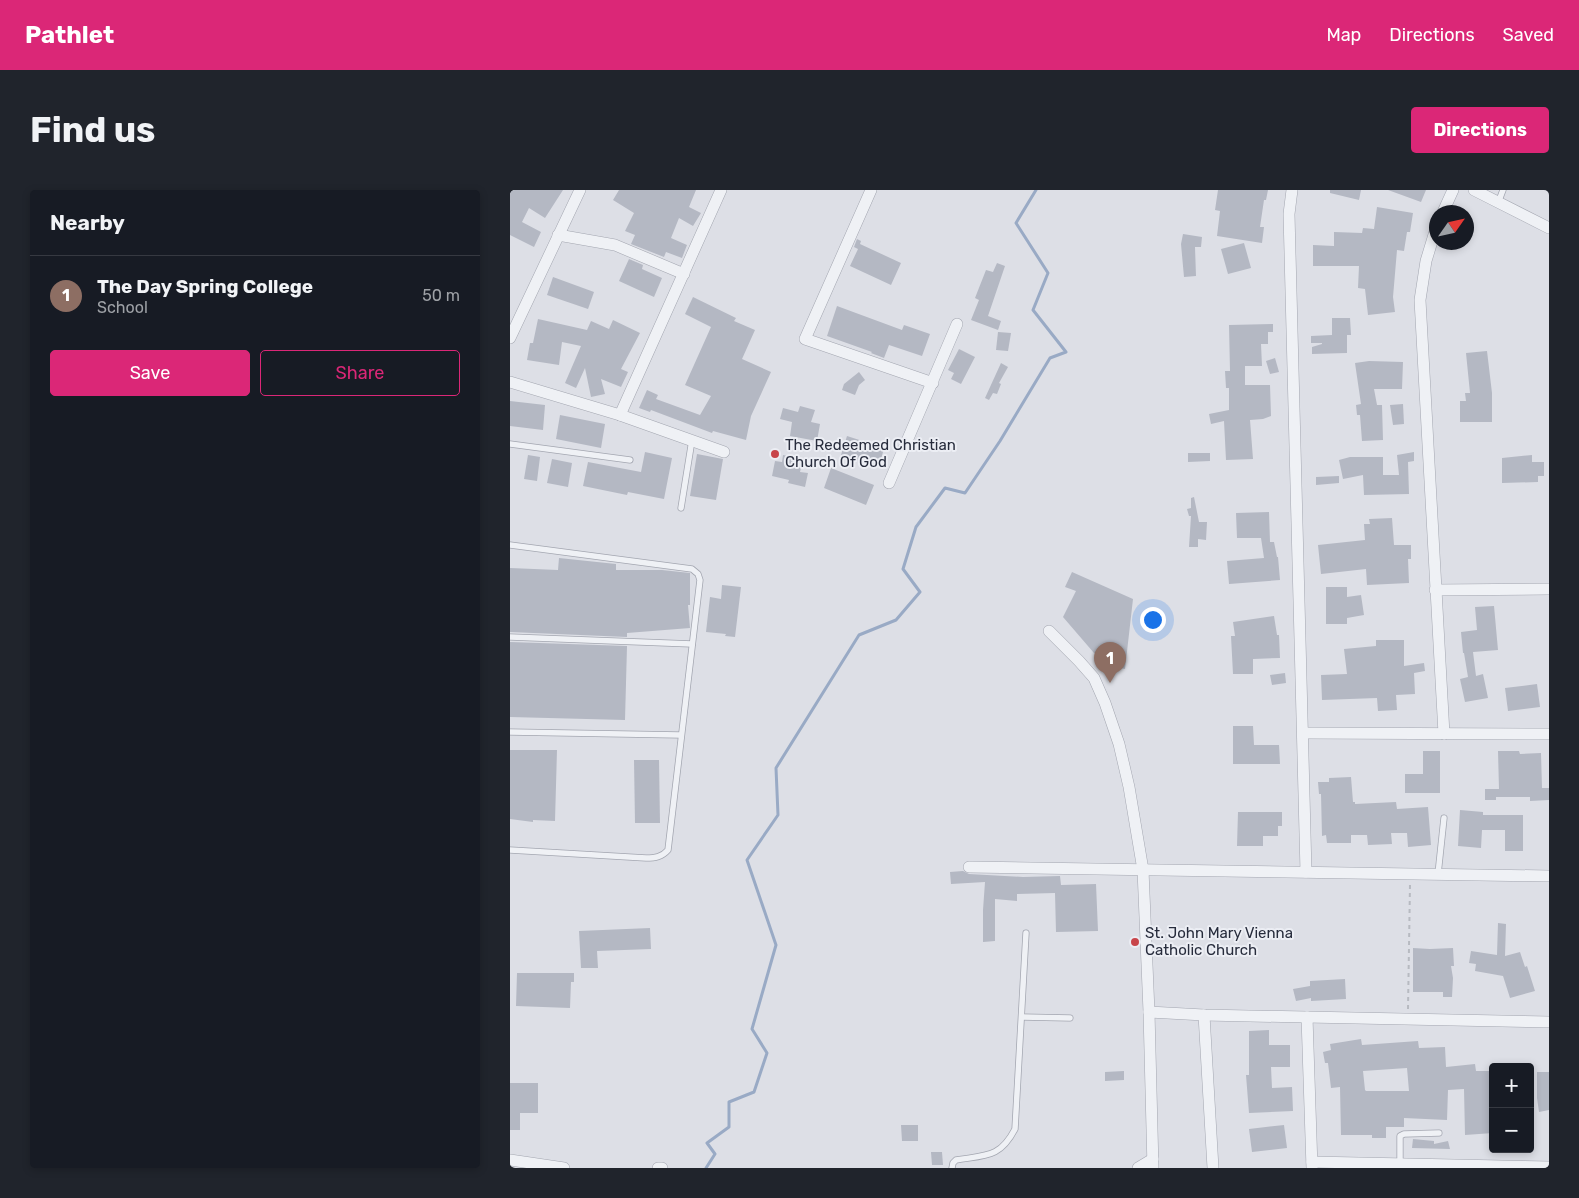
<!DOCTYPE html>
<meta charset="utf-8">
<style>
:root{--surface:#171b24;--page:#20242c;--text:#f1f3f6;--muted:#9ea1a6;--line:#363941;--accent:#db2777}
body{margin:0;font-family:Rubik,sans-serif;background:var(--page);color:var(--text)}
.controls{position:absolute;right:15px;bottom:15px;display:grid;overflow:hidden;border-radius:5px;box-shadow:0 2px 8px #0003}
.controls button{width:45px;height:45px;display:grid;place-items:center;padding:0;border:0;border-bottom:1px solid var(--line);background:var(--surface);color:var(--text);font:25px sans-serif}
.compass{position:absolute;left:919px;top:15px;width:45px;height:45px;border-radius:50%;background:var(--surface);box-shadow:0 2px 8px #0003;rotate:56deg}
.you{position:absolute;left:642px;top:429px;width:18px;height:18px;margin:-12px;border:4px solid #fff;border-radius:50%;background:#1a73e8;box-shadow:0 0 0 8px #1a73e833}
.badge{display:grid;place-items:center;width:32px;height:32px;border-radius:50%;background:var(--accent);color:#fff;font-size:16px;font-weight:700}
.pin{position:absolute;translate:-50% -41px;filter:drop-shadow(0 1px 2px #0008)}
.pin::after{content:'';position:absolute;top:26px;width:18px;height:15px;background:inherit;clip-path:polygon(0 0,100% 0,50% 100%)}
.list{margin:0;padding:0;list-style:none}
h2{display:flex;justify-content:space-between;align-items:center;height:65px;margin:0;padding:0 20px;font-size:21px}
h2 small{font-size:16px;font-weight:400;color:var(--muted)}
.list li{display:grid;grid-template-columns:32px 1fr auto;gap:15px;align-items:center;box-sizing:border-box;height:80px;padding:0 20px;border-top:1px solid var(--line)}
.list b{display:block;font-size:19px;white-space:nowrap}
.list p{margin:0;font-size:16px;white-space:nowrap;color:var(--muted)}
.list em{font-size:16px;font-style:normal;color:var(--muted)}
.actions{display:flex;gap:10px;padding:15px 20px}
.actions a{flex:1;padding:11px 0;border:1px solid var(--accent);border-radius:5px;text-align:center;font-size:18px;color:var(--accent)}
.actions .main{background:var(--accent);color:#fff}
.map{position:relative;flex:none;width:1039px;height:978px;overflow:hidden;border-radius:5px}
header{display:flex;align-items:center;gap:30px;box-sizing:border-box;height:70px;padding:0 25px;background:var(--accent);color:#fff}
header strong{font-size:24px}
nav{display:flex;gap:28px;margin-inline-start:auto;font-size:18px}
.intro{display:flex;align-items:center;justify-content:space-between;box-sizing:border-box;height:120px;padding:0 30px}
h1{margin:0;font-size:35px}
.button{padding:12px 22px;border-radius:5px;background:var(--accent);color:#fff;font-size:18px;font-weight:700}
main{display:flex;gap:30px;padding:0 30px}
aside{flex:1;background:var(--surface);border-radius:5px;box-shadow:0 2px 8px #0003}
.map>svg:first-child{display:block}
</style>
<header>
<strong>Pathlet</strong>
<nav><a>Map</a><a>Directions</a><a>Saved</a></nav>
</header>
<div class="intro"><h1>Find us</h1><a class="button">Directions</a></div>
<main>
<aside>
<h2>Nearby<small></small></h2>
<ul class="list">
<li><span class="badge" style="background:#8d6e63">1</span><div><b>The Day Spring College</b><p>School</p></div><em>50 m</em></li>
</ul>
<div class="actions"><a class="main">Save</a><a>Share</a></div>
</aside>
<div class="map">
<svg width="1039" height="978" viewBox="0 0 1039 978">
<rect width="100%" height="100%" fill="#dddfe6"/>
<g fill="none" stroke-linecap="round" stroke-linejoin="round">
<polyline stroke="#99aac5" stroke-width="3" points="196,978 205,964 197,953 219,937 219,912 244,902 257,863 242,839 266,755 237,670 268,625 266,578 349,445 386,430 410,402 393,379 406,337 435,298 455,303 490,251 540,168 556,162 523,120 538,83 506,33 526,0"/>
</g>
<g fill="#b4b8c3" fill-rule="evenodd">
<polygon points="0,0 53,0 35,28 19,18 12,32 31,42 24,57 0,45"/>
<polygon points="109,0 186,0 179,17 191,23 183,36 169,28 161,48 177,55 172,68 156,62 154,67 121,54 125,45 115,41 124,23 103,10"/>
<polygon points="708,0 758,0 756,10 754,10 750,37 754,37 752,53 707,46 710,21 705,20"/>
<polygon points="820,0 851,0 849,10 820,3"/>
<polygon points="878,0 916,0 911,12"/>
<polygon points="867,17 903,23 900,42 897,42 894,61 887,60 883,107 885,122 858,125 855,99 848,98 849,76 803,76 803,55 824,56 824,42 852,43 853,38 864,39"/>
<polygon points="673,44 692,47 691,57 685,57 686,86 674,87 671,54"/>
<polygon points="347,49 351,51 350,54 391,73 381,95 340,76 348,59 344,57"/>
<polygon points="734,53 741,78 718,84 711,59"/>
<polygon points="119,69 133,75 132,79 152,88 144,107 109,91"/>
<polygon points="487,73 495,76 478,126 491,131 488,140 461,130 469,110 465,108 476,80 483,82"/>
<polygon points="43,87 84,102 78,119 37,105"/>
<polygon points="183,107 226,128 224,131 245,140 232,169 261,182 241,226 236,250 203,241 202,243 141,220 140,222 129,218 137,200 148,205 146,209 190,225 201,206 175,195 201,137 175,124"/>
<polygon points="327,116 392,140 394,135 420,144 412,166 379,155 374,168 361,163 362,162 317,146"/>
<polygon points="822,128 840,128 841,145 837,145 837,163 802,164 802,157 812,154 812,153 801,153 801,146 822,145"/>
<polygon points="28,129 77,140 81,131 99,139 103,130 130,143 111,179 118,182 111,197 91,189 95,204 81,207 75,178 66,198 55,193 71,156 52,152 49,175 17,170 20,153 23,153"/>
<polygon points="763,134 763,142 758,142 758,154 751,154 752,176 735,176 735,195 760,195 761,226 753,229 740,230 743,269 716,270 714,231 701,234 699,224 719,220 719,198 716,198 715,181 720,181 719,135"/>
<polygon points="488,142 501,143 498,161 486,160"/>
<polygon points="449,159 465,167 451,194 441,189 444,183 438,180"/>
<polygon points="977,161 982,203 982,232 950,232 950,211 956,211 955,203 960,203 956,163"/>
<polygon points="765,168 769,182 760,184 756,171"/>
<polygon points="859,171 893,172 892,199 864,199 867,215 872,215 873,250 852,251 850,225 847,225 846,215 851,214 845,173"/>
<polygon points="491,173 498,177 489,193 491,194 487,204 483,203 479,210 475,208"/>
<polygon points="349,182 355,190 349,195 345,205 332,200 334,194"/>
<polygon points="0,211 35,215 33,240 0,236"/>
<polygon points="893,214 894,234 883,235 880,215"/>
<polygon points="290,216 305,220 301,232 310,234 307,251 280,246 282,232 270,229 273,218 288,222"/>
<polygon points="50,225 95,234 91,258 46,249"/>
<polygon points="337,246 374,258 369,277 331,265"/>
<polygon points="135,262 162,268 154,309 118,302 117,305 73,296 78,272 131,282"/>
<polygon points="904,262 904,271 898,272 899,304 854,305 853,285 833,289 829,270 840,267 873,267 873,285 889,285 887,265"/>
<polygon points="678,263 700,263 700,271 678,272"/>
<polygon points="187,264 213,269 206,310 180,306"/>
<polygon points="18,265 30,267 27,291 14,289"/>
<polygon points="273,265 293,269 290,282 298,283 295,297 278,293 279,290 262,286 265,271 272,272"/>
<polygon points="1022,265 1022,272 1034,272 1034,286 1028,286 1028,292 992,293 992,268"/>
<polygon points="42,269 62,273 58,297 37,293"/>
<polygon points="321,278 364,295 356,315 314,298"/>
<polygon points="829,286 829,293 806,295 806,287"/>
<polygon points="684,307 689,332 697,332 696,350 688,349 688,357 679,357 681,326 679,326 677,319 681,318 681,308"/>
<polygon points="759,322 760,352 764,352 767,367 768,367 770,390 719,394 717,371 754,368 751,348 727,348 726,323"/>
<polygon points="882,328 884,355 901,355 901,369 898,369 899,393 857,395 856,379 811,384 808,355 855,350 854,334 860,334 859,329"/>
<polygon points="49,368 106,374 106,380 152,380 180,383 180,415 178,415 180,438 117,443 117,447 0,442 0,378 48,380"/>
<polygon points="562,382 623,409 615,479 605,477 592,471 594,468 584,463 553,427 566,401 555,397"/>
<polygon points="212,395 231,397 225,447 215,446 216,444 196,442 200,407 211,409"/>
<polygon points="816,397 837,397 837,407 851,405 854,425 837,428 837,434 816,434"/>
<polygon points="984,416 988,460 963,462 966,486 973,484 978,508 955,512 950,489 958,487 954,463 953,463 951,442 967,440 965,417"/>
<polygon points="764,426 767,445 769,445 770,468 743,469 743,484 723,484 721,446 725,446 723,432"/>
<polygon points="866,450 894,450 894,476 914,473 915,481 904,483 905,504 886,505 887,520 868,521 867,508 812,510 811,485 837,484 834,459 866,456"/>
<polygon points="0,452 117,456 115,530 0,527"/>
<polygon points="775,483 776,493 762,495 760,485"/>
<polygon points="1027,494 1030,517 998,521 995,498"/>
<polygon points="723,536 743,536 744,555 769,555 770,574 723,574"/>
<polygon points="0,560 47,560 45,631 23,630 23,632 0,629"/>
<polygon points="913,561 930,561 930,603 895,603 895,584 913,584"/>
<polygon points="988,561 1009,561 1010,564 1031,563 1032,598 1039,598 1039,610 1020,611 1020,607 986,607 986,610 975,610 975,599 989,599"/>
<polygon points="124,570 149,570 150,633 125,633"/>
<polygon points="841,587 843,612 845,612 845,614 886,612 887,619 918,617 921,655 898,657 897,643 881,643 882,654 858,655 857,645 841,645 841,653 817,653 816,645 812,646 811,604 809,604 808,592 819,592 819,588"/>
<polygon points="950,620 973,622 973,625 1013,625 1013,661 995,661 995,640 972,640 971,658 948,656"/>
<polygon points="728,622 772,622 772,636 768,636 768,646 753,646 753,656 727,656"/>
<polygon points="453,681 459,684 513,687 550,686 551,695 586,694 588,741 546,742 545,703 507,704 507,711 485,709 485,751 473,752 473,720 475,692 441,694 440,682"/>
<polygon points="988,733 996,734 995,766 1010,762 1015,777 1017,776 1025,801 1000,808 993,786 965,781 966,774 959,773 961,761 987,765"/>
<polygon points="140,738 141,759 87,761 88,778 71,778 69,741"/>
<polygon points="903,758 920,759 943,758 944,776 941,776 943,788 942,807 933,807 933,802 903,802"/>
<polygon points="7,783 64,783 64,792 61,792 60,818 6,816"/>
<polygon points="835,789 836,809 801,811 801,808 786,811 783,799 800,796 800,791"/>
<polygon points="759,840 759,855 780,855 780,877 761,877 762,898 782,897 783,921 739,923 736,885 739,885 739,841"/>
<path d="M851 849 852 855 908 851 909 858 935 857 936 877 965 874 966 881H983V943L955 945 954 899 938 900 937 930 894 928V937H876V948H862V945H831L830 897 821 898 818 873H815L813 862 821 860 820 854ZM897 878 899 901H856L855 900 853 881Z"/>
<polygon points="614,881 614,890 595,891 595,882"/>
<polygon points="1027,882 1039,882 1039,920 1029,922 1027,908"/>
<polygon points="0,893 28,893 28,923 10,923 10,940 0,940"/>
<polygon points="391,935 408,935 408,951 392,951"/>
<polygon points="774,935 777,958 742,962 739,939"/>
<polygon points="903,949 924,951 924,954 938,951 940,959 902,958"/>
<polygon points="421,962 432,962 433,975 422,975"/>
</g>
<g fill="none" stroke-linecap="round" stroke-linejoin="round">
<defs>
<g id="lane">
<polyline points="988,13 993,0"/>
<polyline points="0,254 120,270"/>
<polyline points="171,318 182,250"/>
<path d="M0 355 182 379 188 384 190 390 158 660C152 667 145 668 136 668L0 660"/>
<polyline points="0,447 182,454"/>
<polyline points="0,542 170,545"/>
<polyline points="928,684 934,628"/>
<polyline points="512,827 560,828"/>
<polyline points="890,975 890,946 894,944 929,943"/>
<path d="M442 978 443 973 446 970C476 965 490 968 505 939L516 743"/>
</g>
<g id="street">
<polyline points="361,0 295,149 423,193"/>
<polyline points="782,0 779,24 796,682"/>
<polyline points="964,0 1039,38"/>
<polyline points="933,22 943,0"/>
<polyline points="926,38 916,71 910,110 934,544"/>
<polyline points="48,45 105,55 174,84"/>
<polyline points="0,148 70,0"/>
<polyline points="0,192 110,225 214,262"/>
<polyline points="110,225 211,0"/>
<polyline points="379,293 447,134"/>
<polyline points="925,400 1039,399"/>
<polyline points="539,441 569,471 584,488 595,513 609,554 619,597 633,680 639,822 643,978"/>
<polyline points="793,543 1039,544"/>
<polyline points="459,677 1039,686"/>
<polyline points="639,822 694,825 1039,832"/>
<polyline points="694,825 703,978"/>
<polyline points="797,827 802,978"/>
<polyline points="0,970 54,978"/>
<polyline points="802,972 1039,977"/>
<polyline points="148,978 152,978"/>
<polyline points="628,978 643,969"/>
</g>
</defs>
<use href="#lane" stroke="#a3a6b0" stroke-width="7"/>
<use href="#street" stroke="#a3a6b0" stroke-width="12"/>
<polyline stroke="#b7bac1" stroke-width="2" stroke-dasharray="4 4" stroke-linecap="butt" points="898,819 900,694"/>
<use href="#lane" stroke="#eff1f5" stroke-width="5.5"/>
<use href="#street" stroke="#eff1f5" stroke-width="11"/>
</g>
<g fill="#c8454a" stroke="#eceef4" stroke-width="2">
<circle cx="265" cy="264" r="5"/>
<circle cx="625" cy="752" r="5"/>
</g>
<g text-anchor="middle" stroke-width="4" stroke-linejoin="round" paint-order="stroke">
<g font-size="15" fill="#272c3c" stroke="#eceef4" text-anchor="start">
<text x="275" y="260">The Redeemed Christian<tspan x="275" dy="17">Church Of God</tspan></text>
<text x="635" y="748">St. John Mary Vienna<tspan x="635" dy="17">Catholic Church</tspan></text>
</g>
</g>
</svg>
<div class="controls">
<button>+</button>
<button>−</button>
</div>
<svg class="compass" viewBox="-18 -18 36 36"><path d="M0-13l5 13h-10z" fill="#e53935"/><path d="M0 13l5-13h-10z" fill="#9ea1a6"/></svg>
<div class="you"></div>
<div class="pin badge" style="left:600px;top:493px;background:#8d6e63">1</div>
</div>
</main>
